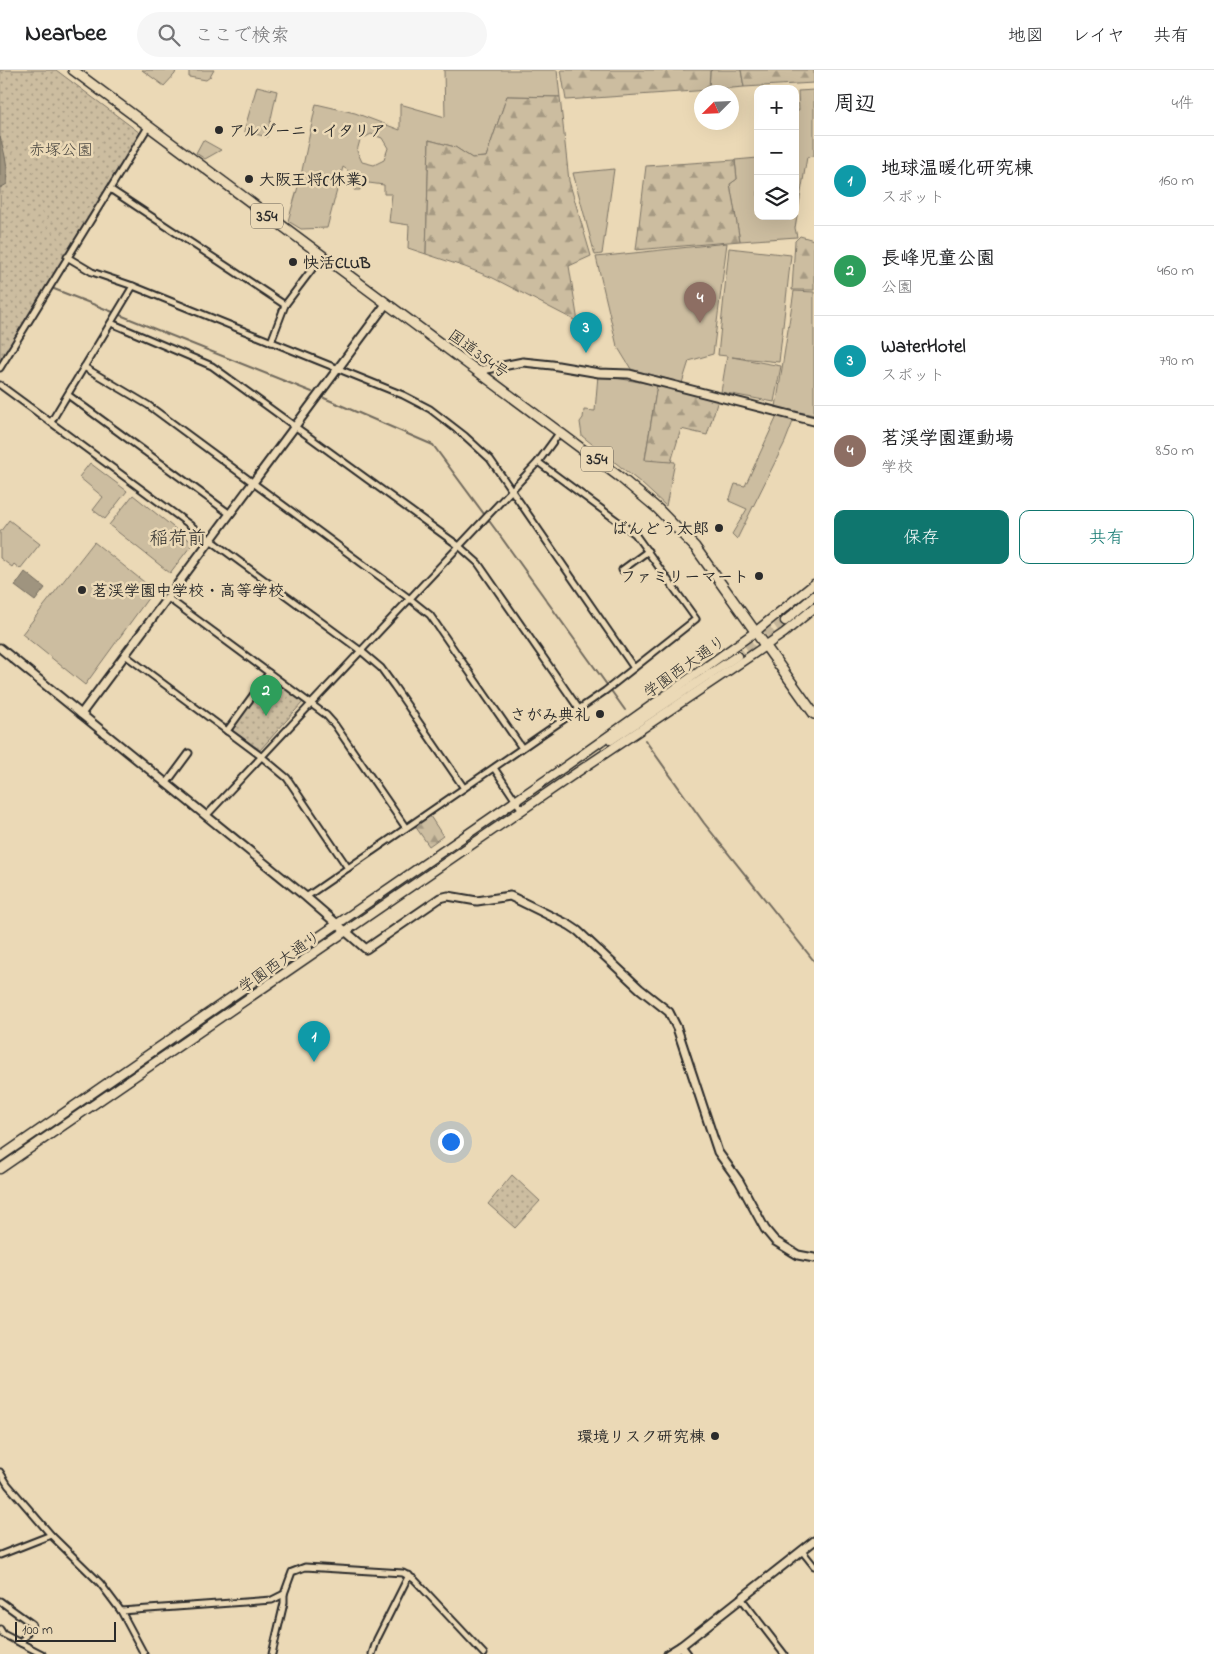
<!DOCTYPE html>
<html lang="ja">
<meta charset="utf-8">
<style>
:root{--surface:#fff;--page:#f6f6f6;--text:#202124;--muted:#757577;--line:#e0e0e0;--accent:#0f766e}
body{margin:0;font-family:"Indie Flower","Klee One",sans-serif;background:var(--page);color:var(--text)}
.controls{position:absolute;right:15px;top:15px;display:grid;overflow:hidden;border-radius:10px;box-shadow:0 5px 20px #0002}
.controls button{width:45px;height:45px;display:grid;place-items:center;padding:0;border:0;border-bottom:1px solid var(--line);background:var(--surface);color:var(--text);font:25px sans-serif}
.compass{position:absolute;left:694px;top:15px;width:45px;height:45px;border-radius:50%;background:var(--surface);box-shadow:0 5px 20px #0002;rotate:246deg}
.scale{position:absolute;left:15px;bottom:12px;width:101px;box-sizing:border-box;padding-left:5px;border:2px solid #2b2b2b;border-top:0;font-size:14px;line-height:18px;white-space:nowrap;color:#2b2b2b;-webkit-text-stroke:4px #ebd9b6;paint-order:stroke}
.you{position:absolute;left:450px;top:1071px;width:18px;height:18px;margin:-12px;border:4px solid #fff;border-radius:50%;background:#1a73e8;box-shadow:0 0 0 8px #1a73e833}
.badge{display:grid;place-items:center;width:32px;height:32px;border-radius:50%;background:var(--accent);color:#fff;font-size:16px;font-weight:700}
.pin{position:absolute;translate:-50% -41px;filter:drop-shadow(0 1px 2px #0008)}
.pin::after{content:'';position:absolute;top:26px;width:18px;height:15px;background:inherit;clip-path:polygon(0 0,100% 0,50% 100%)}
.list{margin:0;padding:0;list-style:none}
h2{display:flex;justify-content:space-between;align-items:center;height:65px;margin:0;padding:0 20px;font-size:21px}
h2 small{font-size:16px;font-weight:400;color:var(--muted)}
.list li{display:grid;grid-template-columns:32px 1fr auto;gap:15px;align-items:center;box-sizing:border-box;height:90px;padding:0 20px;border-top:1px solid var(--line)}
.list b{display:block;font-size:19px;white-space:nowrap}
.list p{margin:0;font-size:16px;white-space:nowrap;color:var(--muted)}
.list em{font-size:16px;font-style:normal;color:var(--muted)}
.actions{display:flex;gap:10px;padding:15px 20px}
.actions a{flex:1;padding:11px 0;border:1px solid var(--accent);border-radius:10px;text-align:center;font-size:18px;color:var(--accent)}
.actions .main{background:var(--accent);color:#fff}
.icon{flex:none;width:28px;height:28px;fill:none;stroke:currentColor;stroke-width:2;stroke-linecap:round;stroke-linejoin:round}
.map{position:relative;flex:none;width:814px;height:1584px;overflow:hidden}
header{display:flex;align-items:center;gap:30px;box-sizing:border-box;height:70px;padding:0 25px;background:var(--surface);border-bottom:1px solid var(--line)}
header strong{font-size:24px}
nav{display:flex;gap:28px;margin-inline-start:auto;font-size:18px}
.search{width:350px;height:45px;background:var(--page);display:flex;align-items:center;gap:12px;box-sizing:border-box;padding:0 18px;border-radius:28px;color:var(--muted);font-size:19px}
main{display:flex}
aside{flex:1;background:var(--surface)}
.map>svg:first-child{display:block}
</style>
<header>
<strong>Nearbee</strong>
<div class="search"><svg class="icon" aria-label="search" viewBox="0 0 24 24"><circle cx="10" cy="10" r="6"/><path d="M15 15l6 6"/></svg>ここで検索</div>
<nav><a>地図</a><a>レイヤ</a><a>共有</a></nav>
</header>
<main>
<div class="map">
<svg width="814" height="1584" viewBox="0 0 814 1584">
<defs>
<pattern id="forest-firs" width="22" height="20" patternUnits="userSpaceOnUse" patternTransform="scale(1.25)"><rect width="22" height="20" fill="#ccbda0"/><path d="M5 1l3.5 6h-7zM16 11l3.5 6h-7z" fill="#a69a83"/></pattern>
<pattern id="park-dots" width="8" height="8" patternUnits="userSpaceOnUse" patternTransform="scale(1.25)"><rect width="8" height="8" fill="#ccbda0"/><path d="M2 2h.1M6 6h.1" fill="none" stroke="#a69a83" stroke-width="1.8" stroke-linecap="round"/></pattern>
</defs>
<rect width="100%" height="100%" fill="#ebd9b6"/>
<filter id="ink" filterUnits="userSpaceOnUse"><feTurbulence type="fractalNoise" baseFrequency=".02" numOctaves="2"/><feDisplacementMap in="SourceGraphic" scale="10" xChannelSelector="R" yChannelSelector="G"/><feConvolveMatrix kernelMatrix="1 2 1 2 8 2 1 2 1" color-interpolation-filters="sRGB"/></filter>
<g filter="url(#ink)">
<g fill="#ccbda0" stroke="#7c7466" fill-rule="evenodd">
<polygon points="142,0 176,0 175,4 164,16"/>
<polygon points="189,0 214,0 210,7 206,10 189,7"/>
<path d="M444 0H557L560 27 507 26 486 87 472 88 455 77 429 70 426 184 408 178 409 155 389 152 392 124H384V115L361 112 360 120H354C355 109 353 103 343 97L327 158 301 159 288 151 300 110 316 34 355 43 400 60V34L445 47ZM371 64 382 68 388 78 384 90 374 95 362 92 357 81 360 70Z"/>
<polygon points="712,0 741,0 744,17 709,20 710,1"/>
<polygon points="257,16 277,21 267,67 244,61"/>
<polygon points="814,20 814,86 807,87 795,158 797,167 740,171 730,114 737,109 735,90 758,88 758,146 795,146 795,41 799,40 798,21"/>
<polygon points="203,70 221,80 205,89 196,83"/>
<polygon points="614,99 602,184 595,185 573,103"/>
<polygon points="727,173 713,284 689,291 682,313 631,299 617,276 596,187"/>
<polygon points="729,178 791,185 779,292 732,287 781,296 774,332 721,322 727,286 718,285"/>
<polygon points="794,221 814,222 814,345 776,337"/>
<polygon points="598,305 657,315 645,389 675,392 666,436 641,413 582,366 580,352 583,348 584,340 595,341"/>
<polygon points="778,344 794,349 785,372 737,469 732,464 747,439 729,431 735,414 745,416"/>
<polygon points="90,393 127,421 105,449 93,440 103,427 79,407"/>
<polygon points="133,425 193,473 170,503 109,455"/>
<polygon points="9,450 40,474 20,499 14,494 12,497 0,488 0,462"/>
<polygon points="94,472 154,520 85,615 22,564"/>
<polygon points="507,741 508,745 403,817 381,829"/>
</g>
<g fill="url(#forest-firs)" stroke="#7c7466">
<polygon points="561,0 712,0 710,1 709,20 566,30"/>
<polygon points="741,0 814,0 814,13 744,17"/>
<polygon points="507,26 560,27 569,111 591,186 569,196 578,252 493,208 465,197 426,184 429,70 455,77 472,88 486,87"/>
<polygon points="735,90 737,109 730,114 740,171 636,180 646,96"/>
<polygon points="800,166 814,170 814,220 792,220 795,171"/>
<polygon points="657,315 718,330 707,365 681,359 671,392 645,390"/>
<polygon points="430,746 443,766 429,776 415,756"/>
</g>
<g fill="url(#park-dots)" stroke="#7c7466">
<polygon points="0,0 56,0 140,63 120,96 109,119 67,187 36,233 0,292"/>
<polygon points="269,608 303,632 260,680 231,659"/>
<polygon points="512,1105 540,1131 515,1158 488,1134"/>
</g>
<g fill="#9f947f" stroke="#716a5d">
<path d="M0 67C4 81 9 99 7 114L0 118Z"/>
<polygon points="25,502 45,518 35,531 15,516"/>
</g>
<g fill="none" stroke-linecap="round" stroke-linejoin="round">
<g stroke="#716a5d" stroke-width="2">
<polyline points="54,219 113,242"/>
<polyline points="120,245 312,322"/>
<polyline points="324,328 433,375 501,467 625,640"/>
<polyline points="645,670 704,753 814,891"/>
</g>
<polyline stroke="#c5b69a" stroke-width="8" stroke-dasharray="8 4" stroke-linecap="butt" points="737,586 785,551"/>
<defs>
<g id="minor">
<polyline points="110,119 285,235"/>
<polyline points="67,187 92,202 133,216 403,325 430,339 465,366 490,389 634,598"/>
<polyline points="111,253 212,296 459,476 478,493 579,639"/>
<polyline points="271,272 285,235 322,186"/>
<polyline points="84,297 148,335 410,529 430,545 522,678"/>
<polyline points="0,298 148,57"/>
<polyline points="0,315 361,581 381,598 394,616 464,718"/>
<polyline points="68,325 230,444"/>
<polyline points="51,352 133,216"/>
<polyline points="622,500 648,481"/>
<polyline points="168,528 326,645 335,655 406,758"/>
<polyline points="125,585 262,687 287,708 348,798"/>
<polyline points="227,661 269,603"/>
<polyline points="494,698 522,740"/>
<polyline points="166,714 189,683"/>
<polyline points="206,746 538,392 560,362"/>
<polyline points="306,827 605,621 696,549 635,464 538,392"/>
<polyline points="0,1402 8,1415 51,1465 100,1513 121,1541 144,1584"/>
<polyline points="802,1481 814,1496"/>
<polyline points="0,1485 51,1465"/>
<polyline points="741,1528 784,1584"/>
<polyline points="0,1531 32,1554 21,1573"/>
<polyline points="121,1541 272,1530 284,1524 292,1502 305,1497 403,1503 414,1509 484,1584"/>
<polyline points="0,1559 3,1564 42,1584"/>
<polyline points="272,1584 284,1533 284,1524"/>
<polyline points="372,1584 377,1569 409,1505"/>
</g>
<g id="tertiary">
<polyline points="477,301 523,292 552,295 599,303 629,304 814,351"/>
<polyline points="0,578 306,827 366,879 440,828 448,826 477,831 510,826 569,855 578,861 640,919 669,942 677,958 718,1082 739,1111 765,1159 775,1171 798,1185 814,1188"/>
<polyline points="81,644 386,234"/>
<polyline points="681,1576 687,1584"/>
<polyline points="668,1584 681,1576 814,1471"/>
</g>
<g id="secondary">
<polyline points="785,551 814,526"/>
<polyline points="611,670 737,586"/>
<polyline points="0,1087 566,696 755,562 814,514"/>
<polyline points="0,1099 573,705 749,587 784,563 814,538"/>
</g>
<polyline id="trunk" points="73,0 621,408 658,439 695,477 814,644"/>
</defs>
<use href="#minor" stroke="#2b2b2b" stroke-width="9"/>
<use href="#tertiary" stroke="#2b2b2b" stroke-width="11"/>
<use href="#secondary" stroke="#2b2b2b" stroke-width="11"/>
<use href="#trunk" stroke="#2b2b2b" stroke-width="12"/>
<use href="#minor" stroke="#ebd9b6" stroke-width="5"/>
<use href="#tertiary" stroke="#ebd9b6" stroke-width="7"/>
<use href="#secondary" stroke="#ebd9b6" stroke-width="8"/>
<use href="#trunk" stroke="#ebd9b6" stroke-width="9"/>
</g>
</g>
<g fill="#2b2b2b" stroke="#ebd9b6" stroke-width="2">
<circle cx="219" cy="60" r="5"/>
<circle cx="249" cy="109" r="5"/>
<circle cx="293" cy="192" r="5"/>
<circle cx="719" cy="458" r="5"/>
<circle cx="759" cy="506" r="5"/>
<circle cx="82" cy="520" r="5"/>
<circle cx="600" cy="644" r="5"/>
<circle cx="715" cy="1366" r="5"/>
</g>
<g text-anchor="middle" stroke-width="5" stroke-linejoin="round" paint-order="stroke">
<g fill="#ebd9b6" stroke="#655f55" stroke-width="1">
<rect x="251" y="133.5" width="32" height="25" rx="4"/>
<rect x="581" y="376.5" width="32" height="25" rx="4"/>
</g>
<g font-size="15" font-weight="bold" fill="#2b2b2b">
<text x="267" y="151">354</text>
<text x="597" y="394">354</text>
</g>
<g font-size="16" font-weight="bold" fill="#2b2b2b" stroke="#ebd9b6" text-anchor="start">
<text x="229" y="66">アルゾーニ・イタリア</text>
<text x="259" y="115">大阪王将(休業)</text>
<text x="303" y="198">快活CLUB</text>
<text x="709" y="464" text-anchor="end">ばんどう太郎</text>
<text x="749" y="512" text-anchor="end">ファミリーマート</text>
<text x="92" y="526">茗渓学園中学校・高等学校</text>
<text x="590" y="650" text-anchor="end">さがみ典礼</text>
<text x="705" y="1372" text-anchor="end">環境リスク研究棟</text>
</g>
<g font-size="16" fill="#4b4842" stroke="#ebd9b6">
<text x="61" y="85">赤塚公園</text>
</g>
<g font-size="16" fill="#2b2b2b" stroke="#ebd9b6">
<text transform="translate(479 283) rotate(36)" y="6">国道354号</text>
<text transform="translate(684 596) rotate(-35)" y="6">学園西大通り</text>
<text transform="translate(279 891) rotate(-35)" y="6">学園西大通り</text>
</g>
<g font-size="19" fill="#2b2b2b" stroke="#ebd9b6">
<text x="178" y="474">稲荷前</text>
</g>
</g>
</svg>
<div class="controls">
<button>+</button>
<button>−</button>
<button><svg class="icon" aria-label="layers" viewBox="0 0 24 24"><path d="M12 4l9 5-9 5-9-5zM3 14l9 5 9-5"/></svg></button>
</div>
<svg class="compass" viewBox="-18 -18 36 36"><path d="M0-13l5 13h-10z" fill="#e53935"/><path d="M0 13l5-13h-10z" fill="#757577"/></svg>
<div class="scale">100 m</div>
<div class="you"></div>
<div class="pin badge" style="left:314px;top:992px;background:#0f9aa8">1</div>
<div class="pin badge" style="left:266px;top:646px;background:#2e9e5b">2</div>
<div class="pin badge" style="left:586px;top:283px;background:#0f9aa8">3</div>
<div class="pin badge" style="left:700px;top:253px;background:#8d6e63">4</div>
</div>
<aside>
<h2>周辺<small>4件</small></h2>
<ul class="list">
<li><span class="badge" style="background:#0f9aa8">1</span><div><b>地球温暖化研究棟</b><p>スポット</p></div><em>160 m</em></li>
<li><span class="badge" style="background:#2e9e5b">2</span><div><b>長峰児童公園</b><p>公園</p></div><em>460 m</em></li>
<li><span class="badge" style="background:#0f9aa8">3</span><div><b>WaterHotel</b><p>スポット</p></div><em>790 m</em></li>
<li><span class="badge" style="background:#8d6e63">4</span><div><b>茗渓学園運動場</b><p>学校</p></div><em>850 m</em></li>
</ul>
<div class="actions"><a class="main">保存</a><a>共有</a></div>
</aside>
</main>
